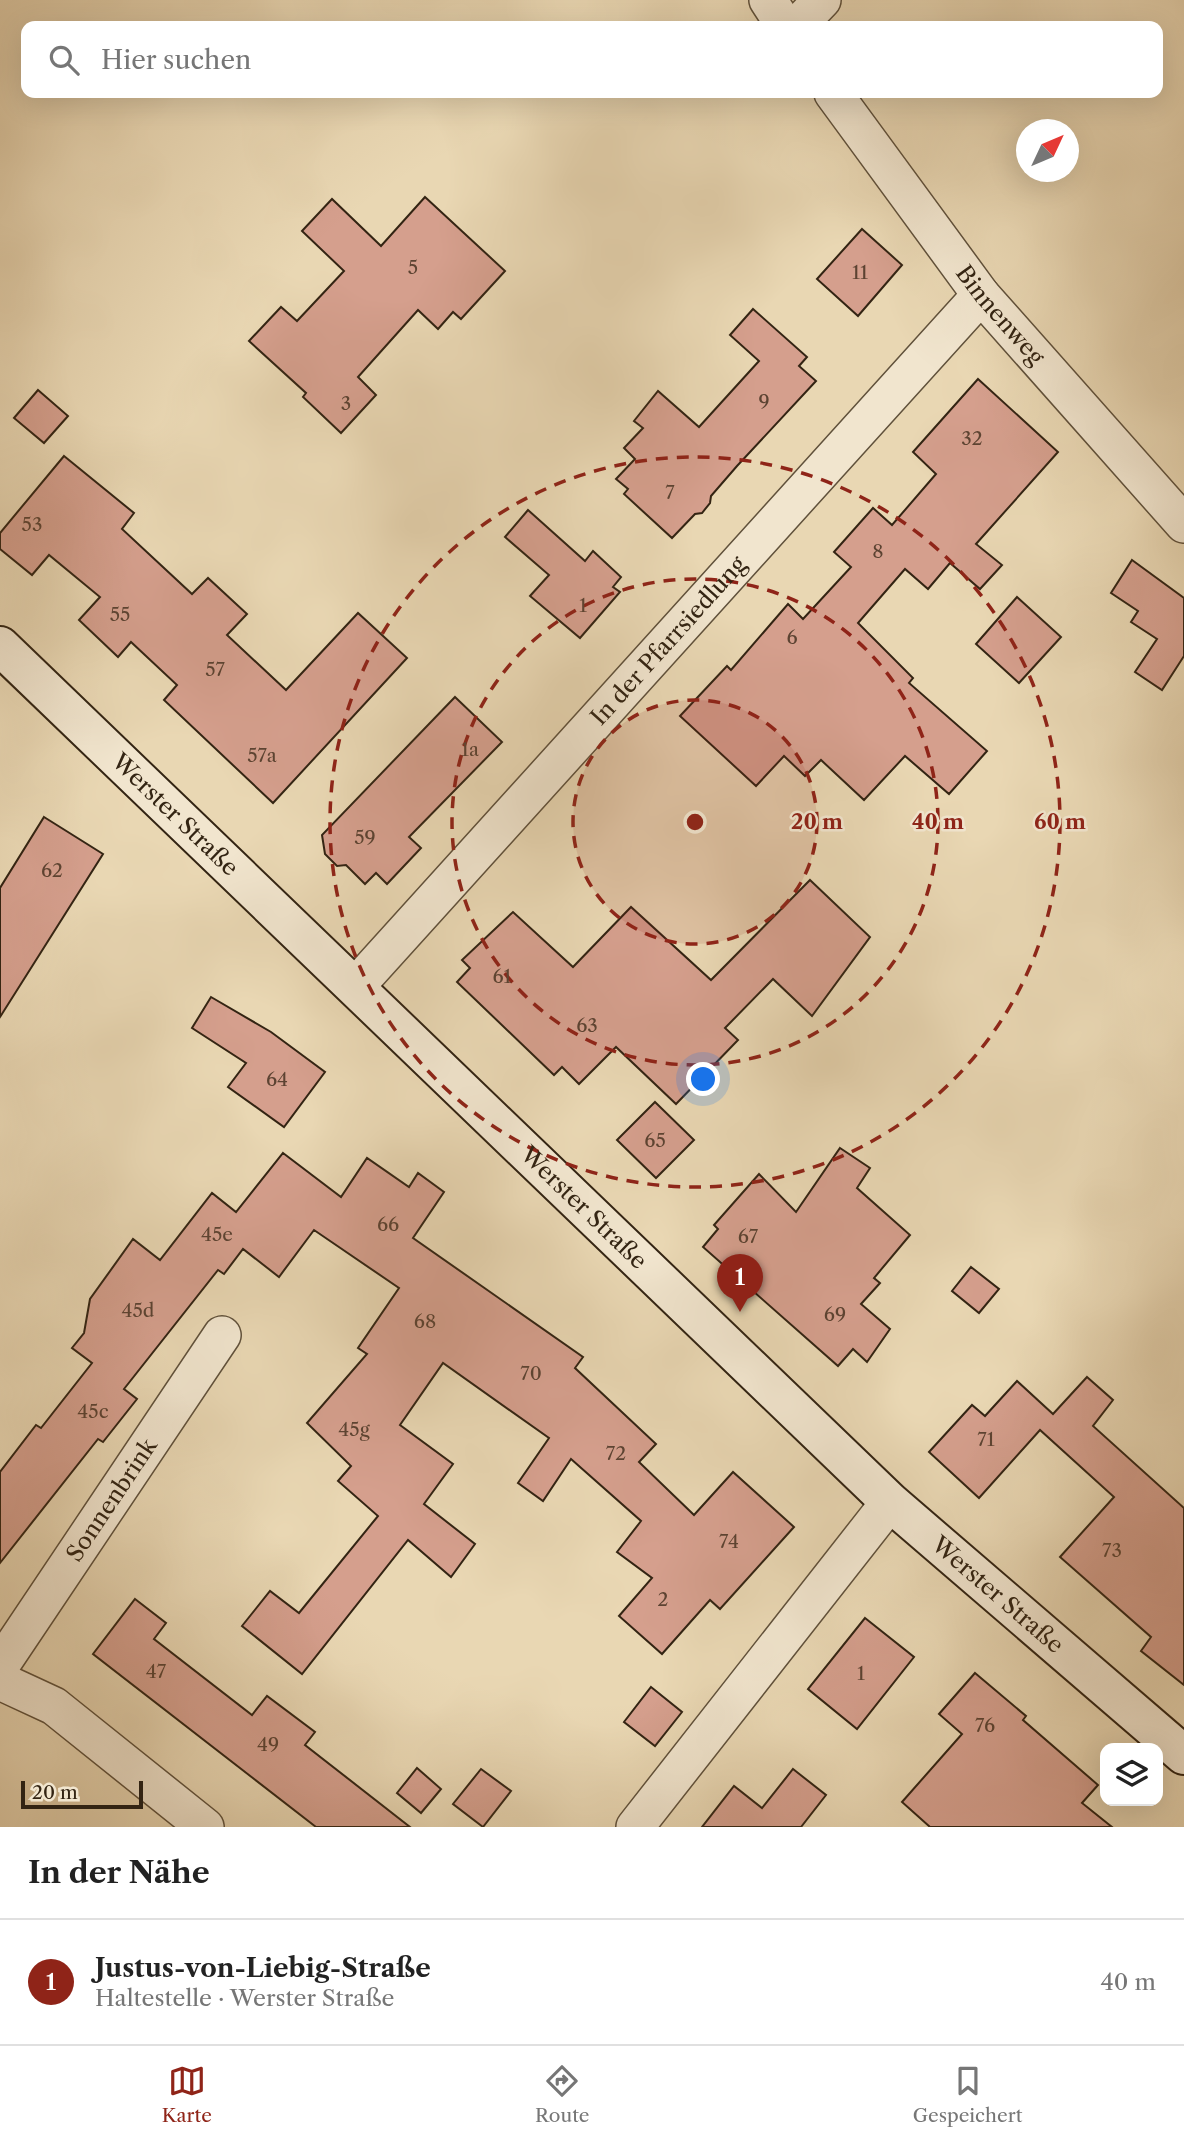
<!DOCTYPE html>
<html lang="de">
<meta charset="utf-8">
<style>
:root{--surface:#fff;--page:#f6f6f6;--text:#222;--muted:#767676;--line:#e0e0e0;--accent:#8f2418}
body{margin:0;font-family:"Libre Caslon Text",serif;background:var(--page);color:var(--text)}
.controls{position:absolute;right:21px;bottom:21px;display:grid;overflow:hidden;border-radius:14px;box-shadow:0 7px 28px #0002}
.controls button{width:63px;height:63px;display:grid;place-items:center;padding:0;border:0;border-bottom:2px solid var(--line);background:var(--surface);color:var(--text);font:35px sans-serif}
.compass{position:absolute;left:1016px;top:119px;width:63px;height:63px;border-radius:50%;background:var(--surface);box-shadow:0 7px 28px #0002;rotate:46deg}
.scale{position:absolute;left:21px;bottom:18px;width:122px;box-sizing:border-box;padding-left:7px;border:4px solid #332413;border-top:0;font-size:19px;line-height:24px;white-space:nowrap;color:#332413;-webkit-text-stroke:5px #f1e5ce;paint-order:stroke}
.you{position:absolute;left:704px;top:1080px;width:24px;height:24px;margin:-18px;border:5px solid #fff;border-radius:50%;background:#1a73e8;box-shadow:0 0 0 10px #1a73e833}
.badge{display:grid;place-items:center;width:46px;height:46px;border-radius:50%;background:var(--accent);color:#fff;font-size:23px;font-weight:700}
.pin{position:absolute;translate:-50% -58px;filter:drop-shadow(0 2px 4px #0008)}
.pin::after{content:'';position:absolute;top:37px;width:24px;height:21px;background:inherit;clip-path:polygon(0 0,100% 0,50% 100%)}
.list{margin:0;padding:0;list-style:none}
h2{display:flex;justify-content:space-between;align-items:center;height:91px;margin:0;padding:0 28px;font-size:30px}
h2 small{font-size:23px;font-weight:400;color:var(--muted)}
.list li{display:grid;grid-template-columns:46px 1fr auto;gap:21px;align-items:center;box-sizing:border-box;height:126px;padding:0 28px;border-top:2px solid var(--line)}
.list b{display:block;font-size:26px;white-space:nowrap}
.list p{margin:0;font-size:23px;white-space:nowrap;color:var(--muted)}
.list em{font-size:23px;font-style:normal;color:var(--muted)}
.icon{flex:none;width:38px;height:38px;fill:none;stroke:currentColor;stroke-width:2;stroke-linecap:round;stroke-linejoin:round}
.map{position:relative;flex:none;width:1184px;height:1827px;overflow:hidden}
.search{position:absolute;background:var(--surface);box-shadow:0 7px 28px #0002;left:21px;right:21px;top:21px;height:77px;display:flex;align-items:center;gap:18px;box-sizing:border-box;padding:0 24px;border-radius:14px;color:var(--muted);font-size:26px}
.sheet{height:217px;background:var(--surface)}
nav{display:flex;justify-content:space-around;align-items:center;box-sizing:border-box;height:98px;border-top:2px solid var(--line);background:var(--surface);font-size:19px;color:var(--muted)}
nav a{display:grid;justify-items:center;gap:4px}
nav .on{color:var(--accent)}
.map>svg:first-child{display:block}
</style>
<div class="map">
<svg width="1184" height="1827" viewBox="0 0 1184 1827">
<rect width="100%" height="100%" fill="#e9d7b3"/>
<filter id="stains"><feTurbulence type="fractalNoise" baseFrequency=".00286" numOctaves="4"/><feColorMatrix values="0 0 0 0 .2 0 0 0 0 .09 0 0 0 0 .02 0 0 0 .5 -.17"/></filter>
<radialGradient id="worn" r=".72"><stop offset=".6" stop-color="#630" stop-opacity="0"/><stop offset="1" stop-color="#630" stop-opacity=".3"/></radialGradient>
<g fill="#d59f8d" stroke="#332413" stroke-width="2">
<polygon points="425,197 505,271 461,319 453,312 438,329 418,310 358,377 376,395 341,433 303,397 306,393 249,341 281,307 297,321 344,271 302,231 332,199 381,246"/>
<polygon points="862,229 902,265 858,316 817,279"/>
<polygon points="753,309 807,357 799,366 816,381 737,466 711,496 710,503 702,513 695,514 672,538 624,494 628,489 616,479 635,459 624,448 643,428 634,421 658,391 699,427 759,361 730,335"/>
<polygon points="978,379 1058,452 976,544 1002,565 980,589 950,563 928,589 905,569 858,623 913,678 909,683 987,751 949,794 905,756 864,800 821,760 805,776 784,756 756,786 680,716 727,666 731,670 788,604 803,619 851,567 834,552 873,508 892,525 936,474 913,452"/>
<polygon points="38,390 68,416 44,443 14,418"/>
<polygon points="64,456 134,513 122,529 192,594 208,578 247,614 227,635 286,690 358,613 407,658 273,803 164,700 177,685 131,642 118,657 79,620 100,597 49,555 32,575 0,549 0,533"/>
<polygon points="528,510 585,561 593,551 621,577 613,587 620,592 580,638 530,596 549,575 505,537"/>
<polygon points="1132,560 1184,598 1184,656 1162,690 1135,672 1157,639 1131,622 1138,611 1111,593"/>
<polygon points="1017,597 1061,637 1019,683 976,644"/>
<polygon points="455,697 502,742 409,837 421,848 387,884 376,873 365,884 346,865 337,866 325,854 322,835"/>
<polygon points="44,817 103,854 0,1017 0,888"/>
<polygon points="810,880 870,937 812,1016 773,979 725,1028 738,1040 676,1104 616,1047 579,1084 562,1067 554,1075 457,982 470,968 462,960 513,912 573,967 631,907 711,980"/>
<polygon points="211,997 271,1032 325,1072 284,1127 228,1087 246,1063 192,1028"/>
<polygon points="655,1102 694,1140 656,1178 617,1140"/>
<polygon points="840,1148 870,1168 857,1188 910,1235 874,1278 880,1283 861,1304 890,1329 867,1362 853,1349 838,1366 703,1247 718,1229 714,1225 759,1174 796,1212"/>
<polygon points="283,1153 341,1197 367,1158 409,1187 418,1173 444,1192 413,1238 583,1357 575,1368 656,1444 639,1462 694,1515 733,1472 794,1527 720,1609 710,1600 662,1654 619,1616 652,1578 617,1552 641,1521 571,1459 543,1501 518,1483 549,1438 443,1363 400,1425 453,1464 424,1504 475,1544 451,1577 408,1540 302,1674 242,1626 270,1591 299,1613 378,1516 338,1481 351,1466 307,1423 367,1354 358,1348 399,1288 314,1230 279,1277 243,1249 224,1274 218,1270 124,1389 137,1399 103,1442 98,1439 0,1563 0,1472 36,1425 41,1428 92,1363 72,1348 84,1333 90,1299 133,1239 160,1260 212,1193 236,1212"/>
<polygon points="971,1267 999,1289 979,1313 952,1291"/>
<polygon points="1087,1377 1113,1400 1093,1426 1184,1508 1184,1685 1141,1651 1151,1637 1060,1557 1114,1497 1040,1430 979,1498 929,1452 972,1405 985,1416 1017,1381 1053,1414"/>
<polygon points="135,1599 166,1623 154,1639 252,1715 267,1696 315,1732 305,1745 410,1827 316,1827 93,1654"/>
<polygon points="865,1618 914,1657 857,1729 808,1689"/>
<polygon points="975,1673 1026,1716 1023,1720 1098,1785 1082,1803 1112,1827 930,1827 902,1802 962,1734 939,1714"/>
<polygon points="651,1687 682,1712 655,1746 624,1722"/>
<polygon points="417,1768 441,1789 421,1813 397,1793"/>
<polygon points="481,1769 511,1791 483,1827 453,1804"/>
<polygon points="793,1769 826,1795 801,1827 702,1827 734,1786 762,1808"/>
</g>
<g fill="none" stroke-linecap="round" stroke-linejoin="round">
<defs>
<g id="street">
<polyline points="768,0 785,26"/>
<polyline points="797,26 822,0"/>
<path id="s1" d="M833 93 981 295 1184 524"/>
<path id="s2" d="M355 987 981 295"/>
<path id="s3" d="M0 1666 222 1335"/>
<polyline points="0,1681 54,1706 205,1827"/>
<polyline points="635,1827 890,1502"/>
</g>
<g id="secondary">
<path id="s4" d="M0 646 890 1502 1184 1755"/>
</g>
</defs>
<use href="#street" stroke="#60513b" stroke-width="40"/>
<use href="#secondary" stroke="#332413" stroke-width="42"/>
<use href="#street" stroke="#f1e5ce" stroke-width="37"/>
<use href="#secondary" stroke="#f1e5ce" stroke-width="38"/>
</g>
<circle cx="695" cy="822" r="122" fill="#8f2418" fill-opacity=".12"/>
<g fill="none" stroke="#8f2418" stroke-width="3.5" stroke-dasharray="12 9">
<circle cx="695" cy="822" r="122"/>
<circle cx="695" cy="822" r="243"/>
<circle cx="695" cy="822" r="365"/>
</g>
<g text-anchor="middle" stroke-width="5" stroke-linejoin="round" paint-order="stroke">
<g font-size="19" fill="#5c4332">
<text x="413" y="274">5</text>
<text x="860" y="279">11</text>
<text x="764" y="408">9</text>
<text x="346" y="410">3</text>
<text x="972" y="445">32</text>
<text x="670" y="499">7</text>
<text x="32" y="531">53</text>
<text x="878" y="558">8</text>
<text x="583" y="612">1</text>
<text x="120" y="621">55</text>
<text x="792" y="644">6</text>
<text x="215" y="676">57</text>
<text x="470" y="756">1a</text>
<text x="262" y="762">57a</text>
<text x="365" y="844">59</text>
<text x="52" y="877">62</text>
<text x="502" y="983">61</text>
<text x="587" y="1032">63</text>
<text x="277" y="1086">64</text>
<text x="655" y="1147">65</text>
<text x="388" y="1231">66</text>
<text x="217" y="1241">45e</text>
<text x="748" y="1243">67</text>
<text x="138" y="1317">45d</text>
<text x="835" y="1321">69</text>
<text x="425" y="1328">68</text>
<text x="531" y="1380">70</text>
<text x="93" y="1418">45c</text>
<text x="354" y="1436">45g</text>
<text x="986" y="1446">71</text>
<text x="616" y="1460">72</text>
<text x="729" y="1548">74</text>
<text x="1112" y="1557">73</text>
<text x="663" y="1606">2</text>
<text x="156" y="1678">47</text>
<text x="861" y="1680">1</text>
<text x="985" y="1732">76</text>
<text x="268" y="1751">49</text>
</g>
<g font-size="23" fill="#332413" stroke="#f1e5ce">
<text dy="8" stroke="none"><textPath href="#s1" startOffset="278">Binnenweg</textPath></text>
<text dy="8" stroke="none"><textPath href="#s2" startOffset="467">In der Pfarrsiedlung</textPath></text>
<text dy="8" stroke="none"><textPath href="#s4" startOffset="243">Werster Straße</textPath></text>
<text dy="8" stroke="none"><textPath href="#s4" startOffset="810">Werster Straße</textPath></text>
<text dy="8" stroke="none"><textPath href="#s3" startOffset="200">Sonnenbrink</textPath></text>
<text dy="8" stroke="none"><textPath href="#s4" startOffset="1377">Werster Straße</textPath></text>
</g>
</g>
<circle cx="695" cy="822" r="10" fill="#8f2418" stroke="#f1e5ce" stroke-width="3.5"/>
<g font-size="21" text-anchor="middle" font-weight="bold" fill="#8f2418" stroke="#f1e5ce" stroke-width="5" stroke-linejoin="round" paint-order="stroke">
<text x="817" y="829">20 m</text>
<text x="938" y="829">40 m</text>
<text x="1060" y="829">60 m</text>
</g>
<rect width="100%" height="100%" filter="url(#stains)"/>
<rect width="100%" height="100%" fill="url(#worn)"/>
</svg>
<div class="controls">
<button><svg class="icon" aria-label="layers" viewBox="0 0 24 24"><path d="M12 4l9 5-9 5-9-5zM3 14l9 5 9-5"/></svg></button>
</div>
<svg class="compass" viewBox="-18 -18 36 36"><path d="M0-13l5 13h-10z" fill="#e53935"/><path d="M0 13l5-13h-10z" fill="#767676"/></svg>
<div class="scale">20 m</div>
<div class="you"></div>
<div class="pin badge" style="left:740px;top:1312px">1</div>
<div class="search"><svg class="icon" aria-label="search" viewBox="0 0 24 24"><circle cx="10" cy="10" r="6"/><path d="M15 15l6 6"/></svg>Hier suchen</div>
</div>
<section class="sheet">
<h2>In der Nähe<small></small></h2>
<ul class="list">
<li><span class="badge">1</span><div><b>Justus-von-Liebig-Straße</b><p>Haltestelle · Werster Straße</p></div><em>40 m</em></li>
</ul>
</section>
<nav>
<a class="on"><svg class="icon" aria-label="map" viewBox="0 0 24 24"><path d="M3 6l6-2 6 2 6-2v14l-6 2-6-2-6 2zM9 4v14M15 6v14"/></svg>Karte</a>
<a><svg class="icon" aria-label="directions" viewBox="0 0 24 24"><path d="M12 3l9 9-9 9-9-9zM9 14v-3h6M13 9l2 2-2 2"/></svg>Route</a>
<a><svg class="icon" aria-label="saved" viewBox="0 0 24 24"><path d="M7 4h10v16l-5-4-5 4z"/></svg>Gespeichert</a>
</nav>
